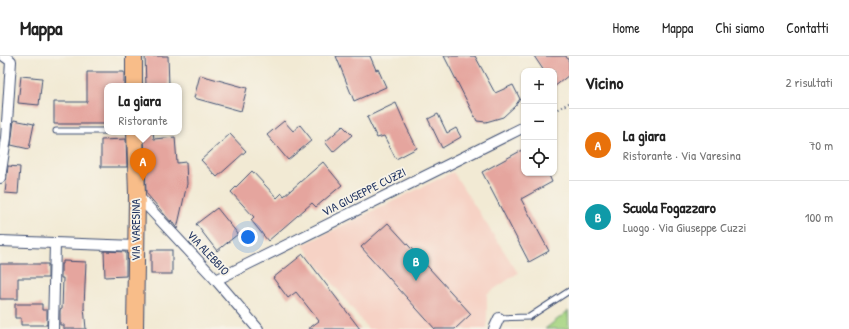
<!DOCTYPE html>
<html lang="it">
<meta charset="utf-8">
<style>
:root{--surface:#fff;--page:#f2f2f2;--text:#222;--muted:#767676;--line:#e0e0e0;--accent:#2563eb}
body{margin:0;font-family:"Patrick Hand",sans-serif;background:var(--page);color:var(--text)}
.controls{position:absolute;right:12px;top:12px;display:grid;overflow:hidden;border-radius:8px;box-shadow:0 1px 3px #0004}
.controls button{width:36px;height:36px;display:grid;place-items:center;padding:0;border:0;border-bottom:1px solid var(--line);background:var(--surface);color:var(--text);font:20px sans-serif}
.you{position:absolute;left:248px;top:181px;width:14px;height:14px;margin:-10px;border:3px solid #fff;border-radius:50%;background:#1a73e8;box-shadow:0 0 0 6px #1a73e833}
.badge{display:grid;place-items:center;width:26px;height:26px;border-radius:50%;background:var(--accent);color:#fff;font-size:13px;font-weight:700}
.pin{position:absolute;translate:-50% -33px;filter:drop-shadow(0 1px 2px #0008)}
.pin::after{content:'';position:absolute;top:21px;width:14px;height:12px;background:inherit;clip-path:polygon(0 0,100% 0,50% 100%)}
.popup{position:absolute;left:104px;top:27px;width:78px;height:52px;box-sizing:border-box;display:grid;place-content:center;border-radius:8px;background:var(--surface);filter:drop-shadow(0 1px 3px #0005);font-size:13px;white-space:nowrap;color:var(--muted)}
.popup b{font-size:15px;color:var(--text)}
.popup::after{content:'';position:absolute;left:50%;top:100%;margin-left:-8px;border:8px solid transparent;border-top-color:var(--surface)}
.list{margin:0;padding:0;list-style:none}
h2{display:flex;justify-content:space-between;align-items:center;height:52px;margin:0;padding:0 16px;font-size:17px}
h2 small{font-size:13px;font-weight:400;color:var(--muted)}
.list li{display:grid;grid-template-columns:26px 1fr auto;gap:12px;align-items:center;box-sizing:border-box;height:72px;padding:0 16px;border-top:1px solid var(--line)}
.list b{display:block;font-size:15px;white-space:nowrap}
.list p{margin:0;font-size:13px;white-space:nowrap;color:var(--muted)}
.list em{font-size:13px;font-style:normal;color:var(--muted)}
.icon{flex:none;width:22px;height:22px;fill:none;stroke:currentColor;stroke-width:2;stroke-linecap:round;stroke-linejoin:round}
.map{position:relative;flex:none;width:569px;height:273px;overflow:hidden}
header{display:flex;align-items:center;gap:24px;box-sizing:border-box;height:56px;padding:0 20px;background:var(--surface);border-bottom:1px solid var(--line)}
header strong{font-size:19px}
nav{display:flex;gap:22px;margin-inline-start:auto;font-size:14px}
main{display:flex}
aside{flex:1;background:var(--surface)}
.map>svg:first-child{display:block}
</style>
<header>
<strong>Mappa</strong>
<nav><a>Home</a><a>Mappa</a><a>Chi siamo</a><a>Contatti</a></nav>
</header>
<main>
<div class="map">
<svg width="569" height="273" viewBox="0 0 569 273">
<rect width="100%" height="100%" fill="#f7f3e8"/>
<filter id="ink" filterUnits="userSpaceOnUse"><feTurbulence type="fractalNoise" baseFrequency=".025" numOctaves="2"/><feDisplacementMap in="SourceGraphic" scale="8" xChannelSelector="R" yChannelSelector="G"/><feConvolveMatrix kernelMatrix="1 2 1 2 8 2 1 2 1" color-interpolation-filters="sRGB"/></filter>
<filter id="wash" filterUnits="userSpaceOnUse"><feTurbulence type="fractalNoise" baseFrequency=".012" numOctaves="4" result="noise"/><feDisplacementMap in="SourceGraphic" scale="16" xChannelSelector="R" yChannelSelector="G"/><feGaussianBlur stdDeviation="0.9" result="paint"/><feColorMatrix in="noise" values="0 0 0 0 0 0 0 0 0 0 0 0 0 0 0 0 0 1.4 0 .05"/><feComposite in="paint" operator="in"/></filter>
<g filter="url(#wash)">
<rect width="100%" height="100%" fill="#f2ead4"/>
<polygon fill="#f6d2c5" points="453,116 518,217 487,238 487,273 455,273 471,258 388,167 361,191 435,273 368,273 303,189"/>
<polygon fill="#a7d583" stroke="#618270" points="568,255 569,273 545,273"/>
<g id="blocks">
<g fill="#e5a59e">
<polygon points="145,0 168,0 169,30 146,30"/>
<polygon points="336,0 370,0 376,14 378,13 386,31 354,45"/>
<polygon points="444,0 475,0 495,37 513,29 520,43 515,50 503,61 486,66 477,65"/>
<polygon points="534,0 566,0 569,6 569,19 554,31 554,15 544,15"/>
<polygon points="87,16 124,16 124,30 107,30 107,68 54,68 54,46 87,46"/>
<polygon points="200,19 247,32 241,55 194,42"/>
<polygon points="21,20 42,22 39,49 18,47"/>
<polygon points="396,47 406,70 417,92 396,103 384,80 377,82 367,61"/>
<polygon points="438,58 447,77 456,72 461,81 442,92 428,63"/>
<polygon points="14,64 34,68 29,93 11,89"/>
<polygon points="284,65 293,75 300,69 312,84 288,104 267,79"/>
<polygon points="343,70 352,79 333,96 325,86"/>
<polygon points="144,76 153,76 154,83 175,81 177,107 186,106 187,128 177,173 171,164 171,166 146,137"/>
<polygon points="230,78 246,95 217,121 201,104"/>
<polygon points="126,83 127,111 101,111 101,84"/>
<polygon points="524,93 524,117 548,117 552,126 521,143 549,195 529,206 482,116"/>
<polygon points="323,106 342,129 316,151 312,147 268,185 251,164 254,161 231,136 252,115 277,142 282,137 284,140"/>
<polygon points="8,110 20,111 18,138 5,137"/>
<polygon points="217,152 238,178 217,195 196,168"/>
<polygon points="388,167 471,258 455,273 435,273 361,191"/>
<rect x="151" y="194" width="21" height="24"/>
<polygon points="104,195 126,196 126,220 105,221"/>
<polygon points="303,198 360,273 308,273 319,265 296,236 288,242 273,222"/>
<polygon points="63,205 86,206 84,251 86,273 64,273 64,269 60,269 60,254 62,253 63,222 61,222 61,208 63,208"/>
<polygon points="0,208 48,208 48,222 18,222 18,243 0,243"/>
<polygon points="15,248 42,248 42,254 47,254 47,269 21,269 21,262 15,262"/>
</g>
</g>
</g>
<g filter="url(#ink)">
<use href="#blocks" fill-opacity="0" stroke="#3b4b70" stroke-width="1"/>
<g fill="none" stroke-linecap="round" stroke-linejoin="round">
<defs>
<g id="service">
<polyline points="56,75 107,75"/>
<polyline points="499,262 529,261 569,235"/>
</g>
<g id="minor">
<polyline points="0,122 6,82 11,5 4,0"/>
<polyline points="137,139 216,224 258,273"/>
<polyline points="0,185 136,190"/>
<polyline points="216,224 524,71"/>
<polyline points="53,273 55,187"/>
<polyline points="494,273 499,262"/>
</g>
<g id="primary">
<polyline points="134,0 134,30"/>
<polyline points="135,76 137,139 135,273"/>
</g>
</defs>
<use href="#service" stroke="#3b4b70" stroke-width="7"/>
<use href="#minor" stroke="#3b4b70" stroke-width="12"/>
<use href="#primary" stroke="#3b4b70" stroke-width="18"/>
<polyline stroke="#3b4b70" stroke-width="2" stroke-dasharray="1 3" stroke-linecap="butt" points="554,55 569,47"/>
<use href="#service" stroke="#fff" stroke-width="5"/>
<use href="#minor" stroke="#fff" stroke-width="10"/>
<use href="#primary" stroke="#f8bd89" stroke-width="16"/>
</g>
</g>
<g text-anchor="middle" stroke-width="3.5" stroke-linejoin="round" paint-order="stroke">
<g font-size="12" fill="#1b2f5e" stroke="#f7f3e8">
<text transform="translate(364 136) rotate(-27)" y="4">VIA GIUSEPPE CUZZI</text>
<text transform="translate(136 174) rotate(-90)" y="4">VIA VARESINA</text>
<text transform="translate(208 197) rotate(47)" y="4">VIA ALEBBIO</text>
</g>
</g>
</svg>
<div class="controls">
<button>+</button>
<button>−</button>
<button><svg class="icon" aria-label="locate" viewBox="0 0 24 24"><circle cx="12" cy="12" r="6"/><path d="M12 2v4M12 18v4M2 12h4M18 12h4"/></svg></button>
</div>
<div class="you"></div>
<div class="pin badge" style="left:143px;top:125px;background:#e8710a">A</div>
<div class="popup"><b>La giara</b>Ristorante</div>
<div class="pin badge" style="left:416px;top:225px;background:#0f9aa8">B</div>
</div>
<aside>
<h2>Vicino<small>2 risultati</small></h2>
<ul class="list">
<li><span class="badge" style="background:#e8710a">A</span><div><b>La giara</b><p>Ristorante · Via Varesina</p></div><em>70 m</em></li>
<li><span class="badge" style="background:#0f9aa8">B</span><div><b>Scuola Fogazzaro</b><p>Luogo · Via Giuseppe Cuzzi</p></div><em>100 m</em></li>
</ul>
</aside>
</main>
